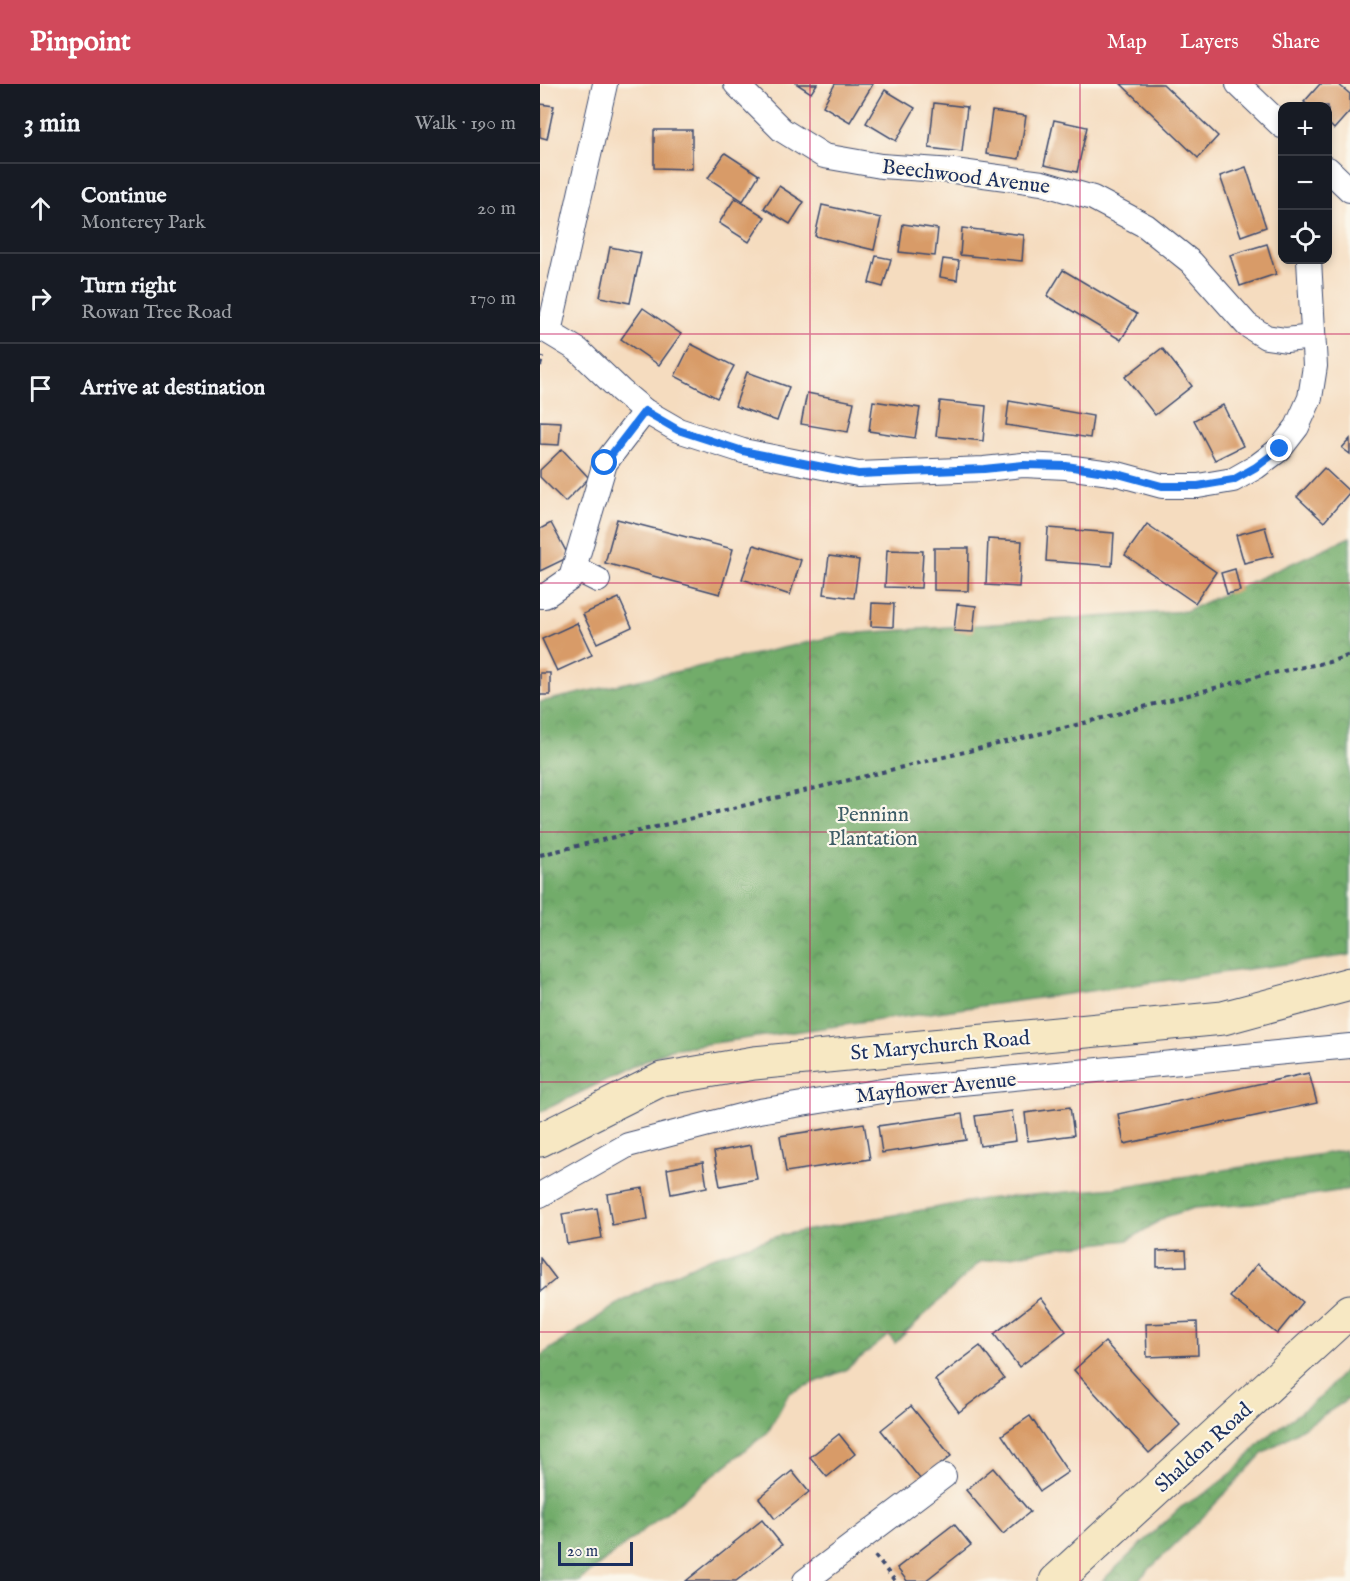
<!DOCTYPE html>
<meta charset="utf-8">
<style>
:root{--surface:#171b24;--page:#242831;--text:#f1f3f6;--muted:#9ea1a6;--line:#363941;--accent:#d1495b}
body{margin:0;font-family:"IM FELL English",serif;background:var(--page);color:var(--text)}
.controls{position:absolute;right:18px;top:18px;display:grid;overflow:hidden;border-radius:12px;box-shadow:0 3px 9px #0003}
.controls button{width:54px;height:54px;display:grid;place-items:center;padding:0;border:0;border-bottom:2px solid var(--line);background:var(--surface);color:var(--text);font:30px sans-serif}
.scale{position:absolute;left:18px;bottom:15px;width:75px;box-sizing:border-box;padding-left:6px;border:3px solid #1b2f5e;border-top:0;font-size:16px;line-height:21px;white-space:nowrap;color:#1b2f5e;-webkit-text-stroke:4px #fbf7ec;paint-order:stroke}
.stop{position:absolute;width:18px;height:18px;margin:-14px;border:4px solid #1a73e8;border-radius:50%;background:#fff}
.stop.end{background:#1a73e8;border-color:#fff;box-shadow:0 2px 6px #0008}
.list{margin:0;padding:0;list-style:none}
h2{display:flex;justify-content:space-between;align-items:center;height:78px;margin:0;padding:0 24px;font-size:26px}
h2 small{font-size:20px;font-weight:400;color:var(--muted)}
.list li{display:grid;grid-template-columns:39px 1fr auto;gap:18px;align-items:center;box-sizing:border-box;height:90px;padding:0 24px;border-top:2px solid var(--line)}
.list b{display:block;font-size:22px;white-space:nowrap}
.list p{margin:0;font-size:20px;white-space:nowrap;color:var(--muted)}
.list em{font-size:20px;font-style:normal;color:var(--muted)}
.icon{flex:none;width:33px;height:33px;fill:none;stroke:currentColor;stroke-width:2;stroke-linecap:round;stroke-linejoin:round}
.map{position:relative;flex:none;width:810px;height:1497px;overflow:hidden}
header{display:flex;align-items:center;gap:36px;box-sizing:border-box;height:84px;padding:0 30px;background:var(--accent);color:#fff}
header strong{font-size:28px}
nav{display:flex;gap:33px;margin-inline-start:auto;font-size:21px}
main{display:flex}
aside{flex:1;background:var(--surface)}
.map>svg:first-child{display:block}
</style>
<header>
<strong>Pinpoint</strong>
<nav><a>Map</a><a>Layers</a><a>Share</a></nav>
</header>
<main>
<aside>
<h2>3 min<small>Walk · 190 m</small></h2>
<ul class="list">
<li><svg class="icon" aria-label="ahead" viewBox="0 0 24 24"><path d="M12 20V5M6 11l6-6 6 6"/></svg><div><b>Continue</b><p>Monterey Park</p></div><em>20 m</em></li>
<li><svg class="icon" aria-label="right" viewBox="0 0 24 24"><path d="M7 20v-9h11M14 6l5 5-5 5"/></svg><div><b>Turn right</b><p>Rowan Tree Road</p></div><em>170 m</em></li>
<li><svg class="icon" aria-label="arrive" viewBox="0 0 24 24"><path d="M6 21V4h12l-3 4 3 4H6"/></svg><div><b>Arrive at destination</b></div></li>
</ul>
</aside>
<div class="map">
<svg width="810" height="1497" viewBox="0 0 810 1497">
<defs>
<pattern id="forest-crowns" width="20" height="18" patternUnits="userSpaceOnUse" patternTransform="scale(1.5)"><rect width="20" height="18" fill="#72ac6b"/><path d="M2 6a3 3 0 1 1 6 0M12 15a3 3 0 1 1 6 0" fill="none" stroke="#5d8c5b"/></pattern>
</defs>
<rect width="100%" height="100%" fill="#fbf7ec"/>
<filter id="ink" filterUnits="userSpaceOnUse"><feTurbulence type="fractalNoise" baseFrequency=".0167" numOctaves="2"/><feDisplacementMap in="SourceGraphic" scale="12" xChannelSelector="R" yChannelSelector="G"/><feConvolveMatrix kernelMatrix="1 2 1 2 8 2 1 2 1" color-interpolation-filters="sRGB"/></filter>
<filter id="wash" filterUnits="userSpaceOnUse"><feTurbulence type="fractalNoise" baseFrequency=".008" numOctaves="4" result="noise"/><feDisplacementMap in="SourceGraphic" scale="24" xChannelSelector="R" yChannelSelector="G"/><feGaussianBlur stdDeviation="1.35" result="paint"/><feColorMatrix in="noise" values="0 0 0 0 0 0 0 0 0 0 0 0 0 0 0 0 0 1.4 0 .05"/><feComposite in="paint" operator="in"/></filter>
<g filter="url(#wash)">
<rect width="100%" height="100%" fill="#f5dcbf"/>
<g fill="url(#forest-crowns)" stroke="#466e64" stroke-width="1.5">
<polygon points="810,453 810,871 130,965 0,1028 0,618 305,550 646,527"/>
<polygon points="805,1066 810,1085 810,1105 712,1120 654,1124 625,1133 589,1156 514,1164 440,1178 355,1259 349,1251 305,1286 249,1309 228,1348 39,1497 0,1497 0,1272 81,1218 132,1191 172,1173 241,1151 444,1115 575,1104"/>
<polygon points="810,1280 810,1314 722,1370 659,1437 597,1497 562,1497 641,1423 667,1408 693,1388 724,1355 782,1312"/>
</g>
<g id="blocks">
<g fill="#d89b67">
<polygon points="257,0 277,0 271,9"/>
<polygon points="295,0 333,0 310,38 283,22"/>
<polygon points="581,0 623,0 678,52 658,74"/>
<polygon points="780,0 798,0 810,10 810,27 794,45 788,39 788,22 769,22 764,18"/>
<polygon points="345,6 375,24 356,57 326,39"/>
<polygon points="394,19 427,23 422,68 389,64"/>
<polygon points="0,20 14,22 7,55 0,53"/>
<polygon points="452,27 486,32 479,75 446,70"/>
<polygon points="514,36 547,43 537,88 504,81"/>
<polygon points="114,46 152,46 152,85 114,84"/>
<polygon points="185,69 219,91 203,117 168,94"/>
<polygon points="706,83 726,143 701,152 680,92"/>
<polygon points="239,102 264,118 250,140 224,124"/>
<polygon points="195,114 225,133 209,158 179,139"/>
<polygon points="282,121 341,134 334,166 275,152"/>
<polygon points="363,140 398,145 395,172 359,168"/>
<polygon points="422,144 484,151 482,177 420,171"/>
<polygon points="727,160 736,190 700,202 690,171"/>
<polygon points="70,163 101,169 90,219 60,213"/>
<polygon points="336,172 351,175 343,203 329,199"/>
<polygon points="403,175 419,177 417,196 400,193"/>
<polygon points="523,186 597,230 581,256 507,212"/>
<polygon points="103,224 141,250 119,281 81,255"/>
<polygon points="151,260 194,282 177,314 135,292"/>
<polygon points="622,264 652,302 615,331 585,293"/>
<polygon points="207,288 249,303 237,337 195,322"/>
<polygon points="267,309 314,318 308,348 261,340"/>
<polygon points="333,317 380,324 375,354 329,347"/>
<polygon points="400,317 446,322 443,357 396,352"/>
<polygon points="469,317 553,332 550,354 466,341"/>
<polygon points="683,321 703,362 675,376 654,336"/>
<polygon points="0,337 21,338 19,361 0,360"/>
<polygon points="810,355 810,370 802,364"/>
<polygon points="22,365 49,394 25,418 0,393 0,386"/>
<polygon points="784,384 810,408 784,438 757,413"/>
<polygon points="77,435 193,465 180,510 65,479"/>
<polygon points="11,439 29,473 0,487 0,445"/>
<polygon points="607,440 676,488 655,519 585,471"/>
<polygon points="725,443 733,472 704,479 696,451"/>
<polygon points="508,444 574,449 572,482 506,477"/>
<polygon points="448,455 482,457 479,503 446,501"/>
<polygon points="214,461 261,476 250,511 202,495"/>
<polygon points="394,464 429,464 428,507 394,506"/>
<polygon points="347,466 383,467 381,504 345,503"/>
<polygon points="289,472 319,476 314,514 284,510"/>
<polygon points="695,485 700,507 687,510 681,489"/>
<polygon points="79,514 92,543 57,559 43,530"/>
<polygon points="332,519 354,520 353,543 331,542"/>
<polygon points="417,520 436,522 433,548 414,547"/>
<polygon points="37,539 52,571 17,587 2,555"/>
<rect x="0" y="589" width="10" height="22"/>
<polygon points="769,989 777,1019 584,1060 578,1030"/>
<polygon points="530,1023 534,1051 488,1057 485,1029"/>
<polygon points="472,1027 476,1057 440,1062 435,1032"/>
<polygon points="422,1030 426,1056 342,1069 338,1042"/>
<polygon points="324,1039 330,1075 246,1088 240,1052"/>
<polygon points="211,1061 217,1095 180,1102 174,1068"/>
<polygon points="163,1078 167,1103 131,1110 127,1085"/>
<polygon points="103,1104 108,1135 72,1141 67,1110"/>
<polygon points="57,1124 62,1154 27,1160 22,1130"/>
<polygon points="646,1166 647,1182 617,1183 617,1167"/>
<polygon points="0,1174 16,1195 0,1208"/>
<polygon points="717,1180 763,1218 737,1250 690,1213"/>
<polygon points="501,1214 526,1247 479,1283 454,1250"/>
<polygon points="657,1238 658,1271 607,1273 606,1240"/>
<polygon points="565,1258 640,1341 609,1369 534,1286"/>
<polygon points="440,1262 464,1294 419,1328 395,1296"/>
<polygon points="371,1322 411,1372 381,1396 341,1346"/>
<polygon points="490,1332 528,1388 500,1407 462,1351"/>
<polygon points="299,1350 315,1370 287,1393 270,1373"/>
<polygon points="453,1384 490,1428 463,1450 426,1406"/>
<polygon points="252,1387 269,1408 235,1435 219,1414"/>
<polygon points="222,1436 242,1461 196,1497 146,1497"/>
<polygon points="414,1440 431,1461 385,1497 367,1497 357,1484"/>
</g>
</g>
</g>
<g filter="url(#ink)">
<use href="#blocks" fill-opacity="0" stroke="#3c496d" stroke-width="1.5"/>
<g fill="none" stroke-linecap="round" stroke-linejoin="round">
<defs>
<g id="street">
<polyline points="196,0 242,46 284,72 341,82 414,87 502,99 553,114 606,142 651,178 707,241 726,253 746,256 773,253"/>
<polyline points="698,0 742,42"/>
<polyline points="788,85 810,106"/>
<polyline points="0,243 38,266 81,307 105,327 138,346 203,367 318,390 444,385 483,381 526,383 578,390 622,402 658,402 693,396 716,383 740,365 757,343 770,314 775,282 769,176"/>
<polyline points="9,248 65,0"/>
<polyline points="34,484 58,496"/>
<polyline points="0,512 5,512 31,494 65,379 105,327"/>
<polyline points="0,1111 88,1061 219,1027 348,1006 810,962"/>
<polyline points="265,1497 404,1392"/>
</g>
<g id="secondary">
<polyline points="0,1056 122,995 214,979 683,934 810,900"/>
<polyline points="516,1497 810,1227"/>
</g>
</defs>
<use href="#street" stroke="#3c496d" stroke-width="26"/>
<use href="#secondary" stroke="#3c496d" stroke-width="35"/>
<g stroke="#3c496d" stroke-width="4" stroke-dasharray="4.5 4.5" stroke-linecap="butt">
<polyline points="0,282 3,272"/>
<polyline points="0,771 540,640 723,591 789,578 810,571"/>
<polyline points="335,1472 355,1497"/>
</g>
<use href="#street" stroke="#fff" stroke-width="24"/>
<use href="#secondary" stroke="#f7e8c3" stroke-width="33"/>
</g>
</g>
<g fill="none" stroke-linecap="round" stroke-linejoin="round" filter="url(#ink)">
<polyline stroke="#1a73e8" stroke-width="8" points="65,379 105,327 138,346 203,367 318,390 444,385 483,381 526,382 578,390 622,402 658,402 693,396 716,383 740,365"/>
</g>
<path fill="none" stroke="#c2185b" stroke-width="1.5" stroke-opacity="0.55" d="M270 0V1497M540 0V1497M0 250H810M0 499H810M0 748H810M0 998H810M0 1248H810"/>
<g text-anchor="middle" stroke-width="4.5" stroke-linejoin="round" paint-order="stroke">
<g font-size="21" fill="#1b2f5e" stroke="#fbf7ec">
<text transform="translate(426 92) rotate(7)" y="7">Beechwood Avenue</text>
<text transform="translate(400 961) rotate(-5)" y="7">St Marychurch Road</text>
<text transform="translate(396 1003) rotate(-6)" y="7">Mayflower Avenue</text>
<text transform="translate(663 1363) rotate(-42)" y="7">Shaldon Road</text>
</g>
<g font-size="21" fill="#3e5d67" stroke="#fbf7ec">
<text x="333" y="737">Penninn<tspan x="333" dy="24">Plantation</tspan></text>
</g>
</g>
</svg>
<div class="controls">
<button>+</button>
<button>−</button>
<button><svg class="icon" aria-label="locate" viewBox="0 0 24 24"><circle cx="12" cy="12" r="6"/><path d="M12 2v4M12 18v4M2 12h4M18 12h4"/></svg></button>
</div>
<div class="scale">20 m</div>
<div class="stop" style="left:65px;top:379px"></div>
<div class="stop end" style="left:740px;top:365px"></div>
</div>
</main>
